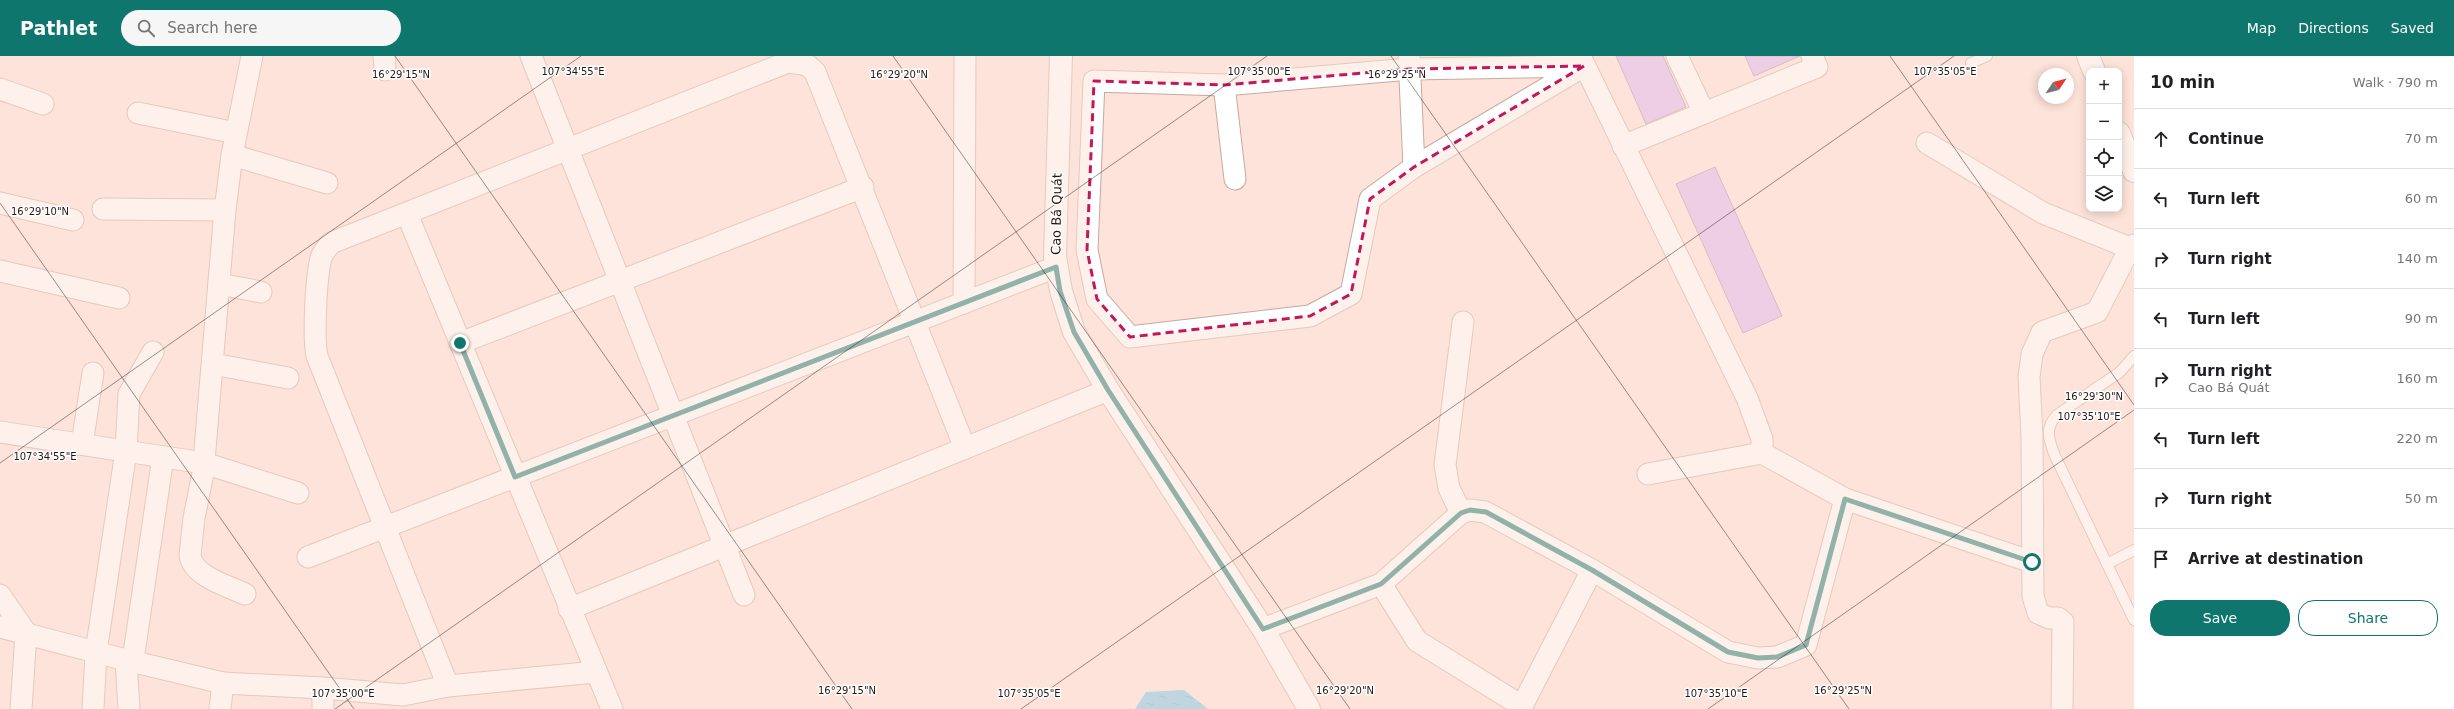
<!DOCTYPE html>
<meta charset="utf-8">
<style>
:root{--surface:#fff;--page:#f6f6f6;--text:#202124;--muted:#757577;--line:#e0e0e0;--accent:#0f766e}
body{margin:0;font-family:"DejaVu Sans",sans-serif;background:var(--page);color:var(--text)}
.controls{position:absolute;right:12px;top:12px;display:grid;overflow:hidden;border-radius:8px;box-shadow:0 2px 10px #0003}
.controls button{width:36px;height:36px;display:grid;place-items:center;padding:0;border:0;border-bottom:1px solid var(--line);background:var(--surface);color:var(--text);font:20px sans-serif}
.compass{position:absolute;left:2038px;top:12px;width:36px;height:36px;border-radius:50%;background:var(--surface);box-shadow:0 2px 10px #0003;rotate:55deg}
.stop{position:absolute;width:12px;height:12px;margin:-9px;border:3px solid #0f766e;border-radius:50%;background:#fff}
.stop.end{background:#0f766e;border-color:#fff;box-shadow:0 1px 4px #0008}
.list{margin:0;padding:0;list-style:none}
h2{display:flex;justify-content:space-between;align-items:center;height:52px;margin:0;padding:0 16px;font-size:17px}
h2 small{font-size:13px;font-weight:400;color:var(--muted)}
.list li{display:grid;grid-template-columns:26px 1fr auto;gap:12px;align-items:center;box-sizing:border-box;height:60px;padding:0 16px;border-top:1px solid var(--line)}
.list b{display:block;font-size:15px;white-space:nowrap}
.list p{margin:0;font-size:13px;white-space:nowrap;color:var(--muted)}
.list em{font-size:13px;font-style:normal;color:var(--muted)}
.actions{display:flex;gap:8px;padding:12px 16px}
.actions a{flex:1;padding:9px 0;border:1px solid var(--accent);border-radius:16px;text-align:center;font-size:14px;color:var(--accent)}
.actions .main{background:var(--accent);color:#fff}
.icon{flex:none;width:22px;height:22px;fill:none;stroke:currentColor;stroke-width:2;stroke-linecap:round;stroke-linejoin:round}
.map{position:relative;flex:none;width:2134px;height:653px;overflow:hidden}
header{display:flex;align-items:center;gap:24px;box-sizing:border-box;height:56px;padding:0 20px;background:var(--accent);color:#fff}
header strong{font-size:19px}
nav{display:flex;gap:22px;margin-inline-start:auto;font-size:14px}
.search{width:280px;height:36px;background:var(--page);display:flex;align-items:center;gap:10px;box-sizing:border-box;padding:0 14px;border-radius:22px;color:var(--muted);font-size:15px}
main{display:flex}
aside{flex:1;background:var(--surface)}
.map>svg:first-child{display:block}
</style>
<header>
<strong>Pathlet</strong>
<div class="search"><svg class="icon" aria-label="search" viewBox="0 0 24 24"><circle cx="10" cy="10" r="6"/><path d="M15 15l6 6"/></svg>Search here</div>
<nav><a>Map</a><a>Directions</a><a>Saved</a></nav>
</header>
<main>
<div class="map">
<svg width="2134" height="653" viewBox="0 0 2134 653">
<defs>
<pattern id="water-ripples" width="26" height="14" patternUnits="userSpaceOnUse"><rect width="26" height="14" fill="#73c4e7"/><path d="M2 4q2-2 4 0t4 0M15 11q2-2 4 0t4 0" fill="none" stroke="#63a8c5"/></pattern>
</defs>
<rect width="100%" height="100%" fill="#fde3d9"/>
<polygon fill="url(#water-ripples)" points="1184,634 1208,653 1135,653 1146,636"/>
<g fill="#dcb4f2" stroke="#a191a9">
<polygon points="1616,0 1663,0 1686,51 1646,68"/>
<polygon points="1745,0 1800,0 1754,20"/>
<polygon points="1715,111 1782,260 1743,277 1676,128"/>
</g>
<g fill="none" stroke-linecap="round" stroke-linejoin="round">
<defs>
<g id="service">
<polyline points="1971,7 1987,0"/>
<path d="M2134 300 2120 316 2057 359C2044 373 2049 384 2055 400L2134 564"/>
<polyline points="2107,508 2134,494"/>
</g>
<g id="minor">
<polyline points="384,0 385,14"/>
<polyline points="531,0 744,539"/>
<polyline points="1409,0 1414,111"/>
<polyline points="1580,0 1747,342 1762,383 1762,397 1845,443 2032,506"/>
<polyline points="1677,0 1704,57"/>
<polygon points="1584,10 1414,111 1370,143 1351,238 1310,260 1130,281 1097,243 1087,194 1094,25 1224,29 1410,13"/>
<polyline points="1224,29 1235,123"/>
<polyline points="0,33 43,48"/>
<polyline points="138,57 236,77"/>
<polyline points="1927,87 2043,157 2130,192"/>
<polyline points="1623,90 1817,11 1812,0"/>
<polyline points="232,99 327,127"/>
<polyline points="0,147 73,164"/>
<polyline points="103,153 225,154"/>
<polyline points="407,158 612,653"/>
<polyline points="0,215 119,242"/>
<polyline points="219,228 261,236"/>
<polyline points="964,247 965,0"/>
<polyline points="460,287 863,131"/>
<polyline points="213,308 288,322"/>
<polyline points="0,376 204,407 298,437"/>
<polyline points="82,388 93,317"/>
<polyline points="1648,418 1762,397"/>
<polyline points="1461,457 1449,432 1445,409 1463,266"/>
<polyline points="308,501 1056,211"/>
<polyline points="1381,528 1417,585 1522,650 1592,514"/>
<path d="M245 538C228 530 192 520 190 499L194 462 203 417 225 154 232 99 252 0"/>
<polyline points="0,539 26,577 21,653"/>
<polyline points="569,553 1108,334"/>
<polyline points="0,571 126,604 223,627 323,632 403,639 448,630 596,616"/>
<polyline points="1263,573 1381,528 1461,457 1470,454 1485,456 1592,514 1728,596 1758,602 1777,601 1806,589 1845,443"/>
<polyline points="126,604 129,653"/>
<polyline points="133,604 163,401"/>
<path d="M448 630 317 300C313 281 316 222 321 202 323 196 327 192 331 187L788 6 807 9 815 16 965 392"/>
<polyline points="323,632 323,653"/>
<polyline points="93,653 96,596 126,395 129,338 153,296"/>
<polyline points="220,653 223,627"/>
<polyline points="2062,653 2063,566 2058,562 2049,562 2038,557 2033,540 2032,381 2029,321 2032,298 2042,276 2097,256 2130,192 2134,189"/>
</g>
<polyline id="tertiary" points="1061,0 1055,200 1061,235 1074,276 1108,334 1263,573 1309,653"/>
<g id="secondary">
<polyline points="2088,0 2094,15"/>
<polyline points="2119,77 2134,115"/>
</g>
</defs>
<use href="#service" stroke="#c7a99d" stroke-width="12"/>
<use href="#minor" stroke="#c7a99d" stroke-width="23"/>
<use href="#tertiary" stroke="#c7a99d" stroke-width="24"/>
<use href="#secondary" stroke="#c7a99d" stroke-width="24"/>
<use href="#service" stroke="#fff" stroke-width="10"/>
<use href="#minor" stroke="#fff" stroke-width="21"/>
<use href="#tertiary" stroke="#fff" stroke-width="22"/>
<use href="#secondary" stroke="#fff" stroke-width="22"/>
</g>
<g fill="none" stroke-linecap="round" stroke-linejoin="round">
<polyline stroke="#0f766e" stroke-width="5" points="460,287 515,421 1056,211 1060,235 1074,276 1108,334 1263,573 1381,528 1461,457 1470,454 1486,456 1592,514 1728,596 1758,602 1777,601 1806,589 1845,443 2032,506"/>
</g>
<path d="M0 0H2134V653H0ZM1584 10 1414 111 1370 143 1351 238 1310 260 1130 281 1097 243 1087 194 1094 25 1224 29 1410 13Z" fill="#fde3d9" fill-opacity=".55" fill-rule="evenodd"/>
<path fill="none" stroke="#c2185b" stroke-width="3" stroke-dasharray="8 5" stroke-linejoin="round" d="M1584 10 1414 111 1370 143 1351 238 1310 260 1130 281 1097 243 1087 194 1094 25 1224 29 1410 13Z"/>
<path fill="none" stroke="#221713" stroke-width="1" stroke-opacity="0.45" d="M395 0 852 653M893 0 1350 653M1391 0 1849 653M1890 0 2134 349M0 147 354 653M0 407 581 0M335 653 1267 0M1021 653 1954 0M1708 653 2134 354"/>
<g text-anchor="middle" stroke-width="3" stroke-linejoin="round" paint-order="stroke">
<g font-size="13" fill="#221713" stroke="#fff">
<text transform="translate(1056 158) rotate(-89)" y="5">Cao Bá Quát</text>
</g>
</g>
<g font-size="10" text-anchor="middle" fill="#221713" stroke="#fff" stroke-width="3" stroke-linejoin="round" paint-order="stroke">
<text x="573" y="19">107°34'55"E</text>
<text x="1259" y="19">107°35'00"E</text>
<text x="1945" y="19">107°35'05"E</text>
<text x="401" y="22">16°29'15"N</text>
<text x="899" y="22">16°29'20"N</text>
<text x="1397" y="22">16°29'25"N</text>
<text x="40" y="159">16°29'10"N</text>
<text x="2094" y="344">16°29'30"N</text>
<text x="2089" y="364">107°35'10"E</text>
<text x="45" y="404">107°34'55"E</text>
<text x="847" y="638">16°29'15"N</text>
<text x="1345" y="638">16°29'20"N</text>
<text x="1843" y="638">16°29'25"N</text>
<text x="343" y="641">107°35'00"E</text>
<text x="1029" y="641">107°35'05"E</text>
<text x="1716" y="641">107°35'10"E</text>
</g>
</svg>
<div class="controls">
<button>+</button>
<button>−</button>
<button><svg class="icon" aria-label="locate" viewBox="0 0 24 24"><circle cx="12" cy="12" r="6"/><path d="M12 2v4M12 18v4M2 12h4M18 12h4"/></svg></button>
<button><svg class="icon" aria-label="layers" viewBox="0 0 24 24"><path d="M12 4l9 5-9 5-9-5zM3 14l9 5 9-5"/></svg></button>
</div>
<svg class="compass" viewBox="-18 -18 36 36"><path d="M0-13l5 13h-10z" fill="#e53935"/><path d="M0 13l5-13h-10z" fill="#757577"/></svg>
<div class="stop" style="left:2032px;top:506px"></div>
<div class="stop end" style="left:460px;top:287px"></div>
</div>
<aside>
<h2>10 min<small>Walk · 790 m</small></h2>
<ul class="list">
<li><svg class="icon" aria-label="ahead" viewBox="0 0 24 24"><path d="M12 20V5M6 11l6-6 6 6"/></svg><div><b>Continue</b></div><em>70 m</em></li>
<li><svg class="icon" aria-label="left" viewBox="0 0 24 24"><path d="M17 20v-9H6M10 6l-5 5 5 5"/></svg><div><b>Turn left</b></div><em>60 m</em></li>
<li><svg class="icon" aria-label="right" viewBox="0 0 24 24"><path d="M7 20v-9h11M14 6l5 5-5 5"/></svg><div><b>Turn right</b></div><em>140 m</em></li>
<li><svg class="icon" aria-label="left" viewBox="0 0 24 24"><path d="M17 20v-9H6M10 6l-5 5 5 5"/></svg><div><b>Turn left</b></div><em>90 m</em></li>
<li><svg class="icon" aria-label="right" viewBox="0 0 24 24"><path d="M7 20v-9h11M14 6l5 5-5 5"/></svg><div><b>Turn right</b><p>Cao Bá Quát</p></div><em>160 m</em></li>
<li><svg class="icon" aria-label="left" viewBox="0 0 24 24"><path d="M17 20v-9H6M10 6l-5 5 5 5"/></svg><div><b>Turn left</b></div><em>220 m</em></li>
<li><svg class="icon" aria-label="right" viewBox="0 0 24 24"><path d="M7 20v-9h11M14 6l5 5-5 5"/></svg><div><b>Turn right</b></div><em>50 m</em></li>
<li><svg class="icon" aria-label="arrive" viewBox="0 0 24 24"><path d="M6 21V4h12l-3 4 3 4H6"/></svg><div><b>Arrive at destination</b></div></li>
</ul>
<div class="actions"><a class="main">Save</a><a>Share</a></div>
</aside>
</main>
